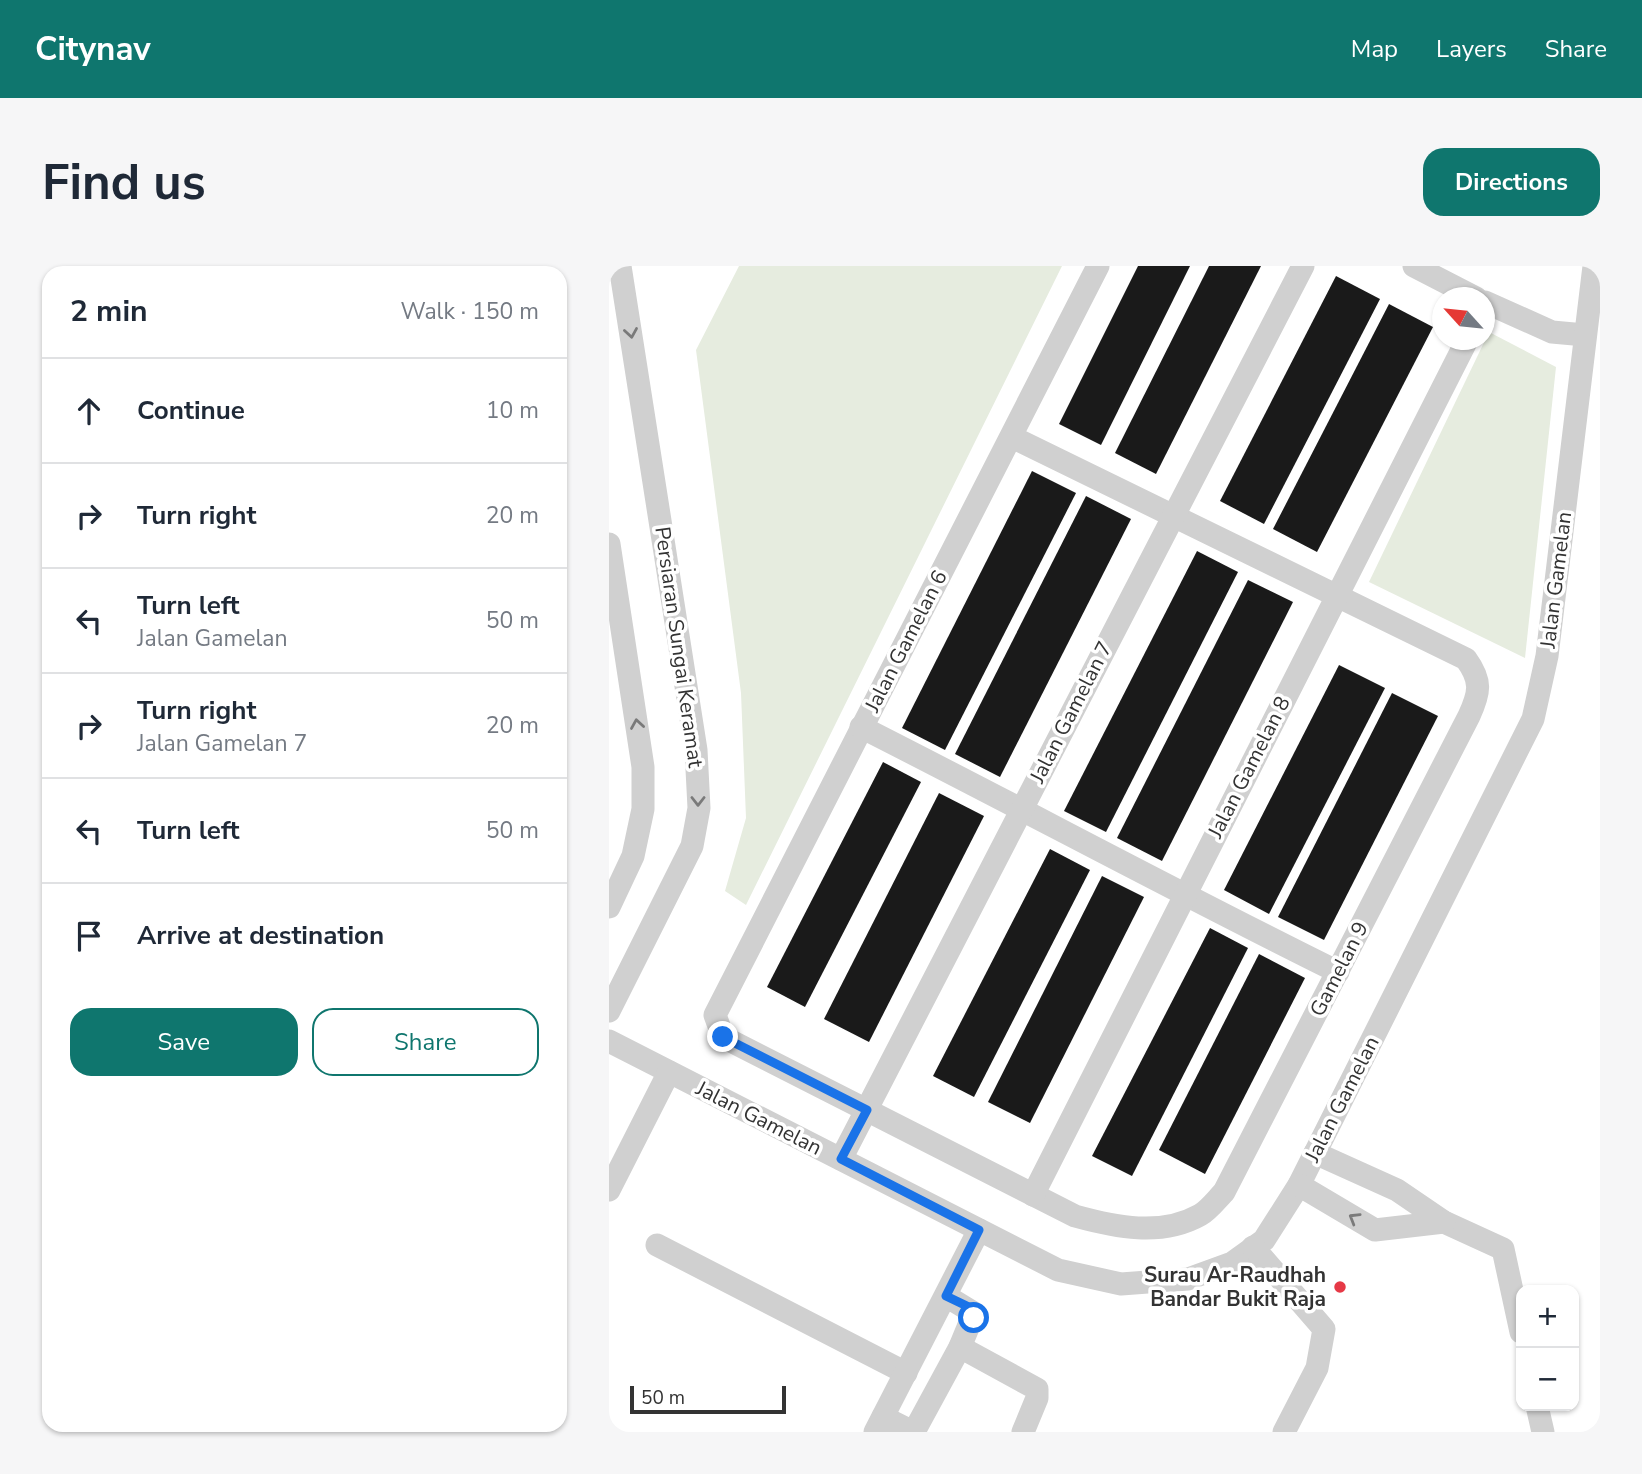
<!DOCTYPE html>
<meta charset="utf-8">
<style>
:root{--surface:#fff;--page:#f6f6f7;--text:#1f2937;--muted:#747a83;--line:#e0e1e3;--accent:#0f766e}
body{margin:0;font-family:"Nunito Sans",sans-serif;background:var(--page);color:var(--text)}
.controls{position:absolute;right:21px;bottom:21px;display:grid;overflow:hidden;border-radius:14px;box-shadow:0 2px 5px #0004}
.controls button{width:63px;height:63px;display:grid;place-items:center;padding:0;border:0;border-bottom:2px solid var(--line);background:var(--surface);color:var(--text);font:35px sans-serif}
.compass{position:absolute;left:823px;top:21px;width:63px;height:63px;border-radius:50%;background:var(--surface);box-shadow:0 2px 5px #0004;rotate:297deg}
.scale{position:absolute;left:21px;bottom:18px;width:156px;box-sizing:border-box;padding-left:7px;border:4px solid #333;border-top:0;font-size:19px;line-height:24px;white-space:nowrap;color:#333;-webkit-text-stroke:5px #fff;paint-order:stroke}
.stop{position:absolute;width:21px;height:21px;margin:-16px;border:5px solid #1a73e8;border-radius:50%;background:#fff}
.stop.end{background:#1a73e8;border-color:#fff;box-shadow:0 2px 7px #0008}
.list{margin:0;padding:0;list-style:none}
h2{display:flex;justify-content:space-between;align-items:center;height:91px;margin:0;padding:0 28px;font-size:30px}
h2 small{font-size:23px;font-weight:400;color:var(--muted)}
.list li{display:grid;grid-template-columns:46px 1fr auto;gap:21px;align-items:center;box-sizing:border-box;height:105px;padding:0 28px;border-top:2px solid var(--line)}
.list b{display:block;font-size:26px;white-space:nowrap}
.list p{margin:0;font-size:23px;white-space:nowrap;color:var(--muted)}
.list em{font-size:23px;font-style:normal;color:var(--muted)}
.actions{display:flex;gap:14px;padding:21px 28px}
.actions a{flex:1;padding:16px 0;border:2px solid var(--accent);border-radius:21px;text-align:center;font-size:24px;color:var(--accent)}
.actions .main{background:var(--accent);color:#fff}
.icon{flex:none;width:38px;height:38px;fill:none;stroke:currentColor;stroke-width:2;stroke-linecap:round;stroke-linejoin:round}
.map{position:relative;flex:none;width:991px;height:1166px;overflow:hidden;border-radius:21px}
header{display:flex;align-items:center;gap:42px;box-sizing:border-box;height:98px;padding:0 35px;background:var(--accent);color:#fff}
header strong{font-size:33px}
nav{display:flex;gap:38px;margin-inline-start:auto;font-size:24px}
.intro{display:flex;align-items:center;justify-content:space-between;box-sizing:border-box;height:168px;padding:0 42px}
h1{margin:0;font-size:49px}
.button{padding:18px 32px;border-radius:21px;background:var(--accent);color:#fff;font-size:24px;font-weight:700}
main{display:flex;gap:42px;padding:0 42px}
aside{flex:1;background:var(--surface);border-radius:21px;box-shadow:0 2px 5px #0004}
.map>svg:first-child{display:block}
</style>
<header>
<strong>Citynav</strong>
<nav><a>Map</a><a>Layers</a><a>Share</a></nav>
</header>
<div class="intro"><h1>Find us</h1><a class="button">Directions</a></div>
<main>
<aside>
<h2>2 min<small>Walk · 150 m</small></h2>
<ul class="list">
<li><svg class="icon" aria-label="ahead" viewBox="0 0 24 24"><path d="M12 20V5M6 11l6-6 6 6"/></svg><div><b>Continue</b></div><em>10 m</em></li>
<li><svg class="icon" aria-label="right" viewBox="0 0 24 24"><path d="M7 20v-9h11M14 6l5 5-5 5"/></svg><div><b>Turn right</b></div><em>20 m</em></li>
<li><svg class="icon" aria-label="left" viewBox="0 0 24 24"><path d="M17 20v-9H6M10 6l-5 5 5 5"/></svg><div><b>Turn left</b><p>Jalan Gamelan</p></div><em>50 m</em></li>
<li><svg class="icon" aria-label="right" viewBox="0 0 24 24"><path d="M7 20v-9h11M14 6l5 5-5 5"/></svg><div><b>Turn right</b><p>Jalan Gamelan 7</p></div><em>20 m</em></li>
<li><svg class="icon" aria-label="left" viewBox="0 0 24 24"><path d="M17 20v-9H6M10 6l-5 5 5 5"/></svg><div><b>Turn left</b></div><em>50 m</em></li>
<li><svg class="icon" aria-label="arrive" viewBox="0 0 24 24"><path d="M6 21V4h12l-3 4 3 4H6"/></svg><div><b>Arrive at destination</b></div></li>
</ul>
<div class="actions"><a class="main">Save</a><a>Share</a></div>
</aside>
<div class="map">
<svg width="991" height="1166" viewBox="0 0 991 1166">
<rect width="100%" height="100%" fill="#fff"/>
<g fill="#e6ecdf">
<polygon points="130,0 453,0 137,639 116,625 137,552 132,427 87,84"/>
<polygon points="880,66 947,101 916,392 760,316"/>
</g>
<g fill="#1a1a1a">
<polygon points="529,0 581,0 492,179 450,158"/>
<polygon points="600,0 652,0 547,208 506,187"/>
<polygon points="727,10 771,33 655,258 611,235"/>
<polygon points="780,38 824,61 708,286 664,263"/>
<polygon points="423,205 467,227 336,484 293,462"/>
<polygon points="477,230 522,253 391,511 346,488"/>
<polygon points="588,285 629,306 497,566 455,545"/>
<polygon points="639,314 684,336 553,595 508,572"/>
<polygon points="730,399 776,422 660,648 615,624"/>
<polygon points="783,427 829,450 715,674 669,651"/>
<polygon points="274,496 312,516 196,741 158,721"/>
<polygon points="330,527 375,550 260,776 215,753"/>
<polygon points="441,583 481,604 365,831 324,810"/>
<polygon points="493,610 535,631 421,857 379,836"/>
<polygon points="601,662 639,682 523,910 483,890"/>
<polygon points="650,688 696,712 596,908 550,884"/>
</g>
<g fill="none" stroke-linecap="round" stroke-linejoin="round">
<g stroke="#d0d0d0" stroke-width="23">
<polyline points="805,0 867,32"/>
<polyline points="876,36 943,66 976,69"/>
<path d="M403 171 857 393C873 415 871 426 860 450L615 926C608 933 600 944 591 949 552 971 506 961 466 950L114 771 106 749 489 0"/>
<polyline points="0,278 34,501 34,543 24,590 0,641"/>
<path d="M252 461C412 542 569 627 729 706"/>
<polyline points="0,745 83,580 90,542 87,484 11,0"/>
<polyline points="0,775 449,1004 512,1018 579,1013 623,997 655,974 690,919 924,453 938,390 985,0"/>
<polyline points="706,887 788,924 835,956 894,983 912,1066"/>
<polyline points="232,893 694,0"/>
<polyline points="690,919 766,964 835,956"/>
<polyline points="0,924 60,806"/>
<polyline points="424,929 858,74"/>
<polyline points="48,979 297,1107"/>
<polyline points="644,981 715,1063 708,1102 675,1166"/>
<polyline points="351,1081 428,1123 428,1132 414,1166"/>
<polyline points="928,1140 934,1166"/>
<polyline points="274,1151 300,1164 307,1162 351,1081 365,1047 337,1030"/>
<polyline points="266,1166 370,964"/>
</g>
</g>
<defs><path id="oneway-chevron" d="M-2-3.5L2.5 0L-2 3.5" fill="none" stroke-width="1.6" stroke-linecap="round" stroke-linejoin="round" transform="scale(1.75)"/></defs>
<g stroke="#7a7a7a">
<use href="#oneway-chevron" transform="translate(22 67) rotate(81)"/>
<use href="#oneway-chevron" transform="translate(28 458) rotate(-99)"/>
<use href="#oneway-chevron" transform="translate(89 535) rotate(90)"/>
<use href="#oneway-chevron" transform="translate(745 952) rotate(-149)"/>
</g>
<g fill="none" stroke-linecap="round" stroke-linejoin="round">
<polyline stroke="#1a73e8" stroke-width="9" points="114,771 258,844 232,893 370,964 337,1030 362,1042 365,1052"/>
</g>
<circle fill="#e63946" stroke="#fff" stroke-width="2.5" cx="731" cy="1021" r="7"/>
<g text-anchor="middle" stroke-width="7" stroke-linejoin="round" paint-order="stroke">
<g font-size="21" fill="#333" stroke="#fff">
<text transform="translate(947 314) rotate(-83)" y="7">Jalan Gamelan</text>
<text transform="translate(297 375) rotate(-63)" y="7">Jalan Gamelan 6</text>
<text transform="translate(70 381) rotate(82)" y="7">Persiaran Sungai Keramat</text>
<text transform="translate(462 446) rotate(-63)" y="7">Jalan Gamelan 7</text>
<text transform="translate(640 501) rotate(-63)" y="7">Jalan Gamelan 8</text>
<text transform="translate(730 703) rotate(-63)" y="7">Gamelan 9</text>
<text transform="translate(733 833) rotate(-63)" y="7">Jalan Gamelan</text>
<text transform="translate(150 852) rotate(27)" y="7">Jalan Gamelan</text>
</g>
<g font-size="21" font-weight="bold" fill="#333" stroke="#fff" text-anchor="end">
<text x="717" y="1016">Surau Ar-Raudhah<tspan x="717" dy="24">Bandar Bukit Raja</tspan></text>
</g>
</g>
</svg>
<div class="controls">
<button>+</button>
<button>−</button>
</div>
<svg class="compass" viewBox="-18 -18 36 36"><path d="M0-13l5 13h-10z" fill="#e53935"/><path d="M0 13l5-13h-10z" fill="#747a83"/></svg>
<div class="scale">50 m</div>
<div class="stop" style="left:365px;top:1052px"></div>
<div class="stop end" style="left:114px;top:771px"></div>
</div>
</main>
